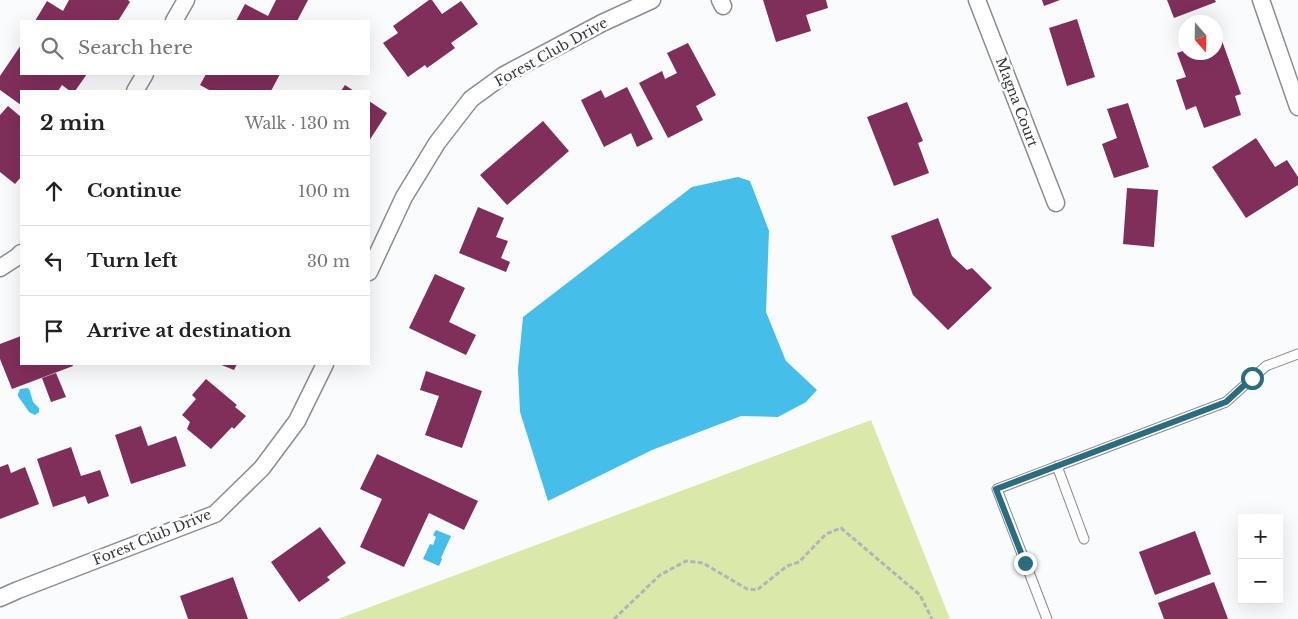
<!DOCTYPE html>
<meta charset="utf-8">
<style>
:root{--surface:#fff;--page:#f6f6f6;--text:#222;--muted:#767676;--line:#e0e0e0}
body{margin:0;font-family:"Libre Baskerville",serif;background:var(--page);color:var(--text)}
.controls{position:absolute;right:15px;bottom:15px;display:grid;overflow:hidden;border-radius:0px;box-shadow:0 5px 20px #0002}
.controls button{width:45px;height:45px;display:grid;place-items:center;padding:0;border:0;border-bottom:1px solid var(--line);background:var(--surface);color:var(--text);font:25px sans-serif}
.compass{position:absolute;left:1178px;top:15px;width:45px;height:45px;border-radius:50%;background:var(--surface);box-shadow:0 5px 20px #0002;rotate:160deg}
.stop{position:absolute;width:15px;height:15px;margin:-11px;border:4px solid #296d7e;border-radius:50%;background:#fff}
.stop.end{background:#296d7e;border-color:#fff;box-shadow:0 1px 5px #0008}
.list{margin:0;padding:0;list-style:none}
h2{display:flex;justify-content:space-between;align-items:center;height:65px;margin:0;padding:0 20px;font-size:21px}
h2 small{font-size:16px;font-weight:400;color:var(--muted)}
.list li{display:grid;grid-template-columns:32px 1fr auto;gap:15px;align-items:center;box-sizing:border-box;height:70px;padding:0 20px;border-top:1px solid var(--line)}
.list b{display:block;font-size:19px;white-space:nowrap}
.list em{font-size:16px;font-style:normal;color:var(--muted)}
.icon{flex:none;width:28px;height:28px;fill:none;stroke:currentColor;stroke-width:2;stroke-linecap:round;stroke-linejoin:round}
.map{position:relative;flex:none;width:1298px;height:619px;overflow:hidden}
.search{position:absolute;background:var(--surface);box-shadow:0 5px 20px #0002;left:20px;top:20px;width:350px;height:55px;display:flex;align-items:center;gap:12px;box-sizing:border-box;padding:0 18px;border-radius:0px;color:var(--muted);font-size:19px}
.panel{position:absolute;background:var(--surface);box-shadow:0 5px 20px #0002;left:20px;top:90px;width:350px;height:275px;border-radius:0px}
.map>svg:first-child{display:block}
</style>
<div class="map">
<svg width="1298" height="619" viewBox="0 0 1298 619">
<rect width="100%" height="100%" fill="#fafbfd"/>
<polygon fill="#dae8a9" points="871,420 950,619 338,619"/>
<g fill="#46beea">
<polygon points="738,177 750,181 769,231 766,312 786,361 817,390 806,402 778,417 741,416 652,450 548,501 520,412 518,369 523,317 692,187"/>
<polygon points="28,388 30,391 33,402 39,408 39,412 35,415 29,412 18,396 18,394 20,389"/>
<polygon points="436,530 451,536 441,558 442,559 439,566 423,559 430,544 433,545 436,537 433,535"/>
</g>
<g fill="#802f5a">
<polygon points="69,0 128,0 130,2 118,21 35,21 47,1 63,11"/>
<polygon points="276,0 308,0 297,21 236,21 245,4 268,16"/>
<polygon points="429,0 432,0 442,14 461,1 478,24 451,43 455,48 427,68 425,65 408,77 383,43 398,33 393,26"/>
<polygon points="763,0 826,0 828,8 806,15 811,31 776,42"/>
<polygon points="1042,0 1060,0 1044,6"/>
<polygon points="1167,0 1215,0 1216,2 1174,18"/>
<polygon points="1077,19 1095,77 1067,86 1049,28"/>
<polygon points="1221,38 1241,94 1235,96 1241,115 1204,128 1196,106 1186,110 1176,80 1186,77 1177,53 1186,50 1186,52 1216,52 1216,40"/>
<polygon points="688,43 716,95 696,106 703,120 668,138 639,83 662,71 665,79 677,73 667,53"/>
<polygon points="21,45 21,74 87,74 75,91 70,91 62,85 58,91 21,91 21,105 0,90 0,76"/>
<polygon points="206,74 280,74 271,91 211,91 200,85"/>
<polygon points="345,85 354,91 341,91"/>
<polygon points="627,87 653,139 637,147 631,133 604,147 581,100 601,90 605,98"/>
<polygon points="369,101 387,113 369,141"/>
<polygon points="907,102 923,141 918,143 929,173 894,186 867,117"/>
<polygon points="1128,103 1149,167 1114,178 1102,144 1117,138 1107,109"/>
<polygon points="8,106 21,117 21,177 15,184 0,172 0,115"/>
<polygon points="543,121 569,151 507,205 480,175"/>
<polygon points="1256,138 1275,167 1287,160 1298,177 1298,185 1246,218 1212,167"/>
<polygon points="1127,188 1158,190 1154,247 1123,244"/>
<polygon points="478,207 504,218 496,237 508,241 501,258 510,262 506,272 459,253"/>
<polygon points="938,218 952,256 967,270 972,268 992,288 948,330 913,295 891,236"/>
<polygon points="435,274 465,288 449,322 476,335 466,355 409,328"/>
<polygon points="21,336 21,364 72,364 73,366 12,389 0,359 0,344"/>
<polygon points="219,364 237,364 234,370"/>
<polygon points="426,371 482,391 462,448 425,435 439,396 420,390"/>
<polygon points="56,373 66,397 51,402 42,378"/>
<polygon points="206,379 237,405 235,407 246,416 234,429 232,427 211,449 187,429 190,422 182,415 196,399 192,395"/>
<polygon points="141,426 148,446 176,436 186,466 131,484 115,435"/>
<polygon points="71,447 81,476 100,470 109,496 88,504 85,496 53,507 37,459"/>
<polygon points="377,454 478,501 464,530 429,513 404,567 360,547 382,499 360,489"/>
<polygon points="8,464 11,473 25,467 39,504 0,519 0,467"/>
<polygon points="320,527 346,563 327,577 330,580 299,602 271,562"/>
<polygon points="1195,531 1211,574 1155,595 1139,552"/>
<polygon points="233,577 248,619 188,619 180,596"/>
<polygon points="1214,582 1228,619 1164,619 1158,603"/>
</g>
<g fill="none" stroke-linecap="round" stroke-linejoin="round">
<defs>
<g id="service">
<polyline points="1057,466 1084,539"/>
<polyline points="1047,619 997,489 1226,402 1266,366 1298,354"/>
</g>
<g id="minor">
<polyline points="720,0 723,6"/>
<polyline points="977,0 1056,203"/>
<polyline points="1261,0 1298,107"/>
<polyline points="174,21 186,0"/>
<polyline points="135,91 145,74"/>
<polyline points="0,268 17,257 21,253"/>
<polyline points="369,272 404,197 437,143 471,99 504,75 602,23 652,0"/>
<polyline points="0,598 18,590 215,514 262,468 297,421 325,364"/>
</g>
</defs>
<use href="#service" stroke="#8a8c96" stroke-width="11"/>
<use href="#minor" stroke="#8a8c96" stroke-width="19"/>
<polyline stroke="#b3b4b7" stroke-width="3" stroke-dasharray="5 2.5" stroke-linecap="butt" points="614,619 660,575 686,561 703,563 747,589 757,590 787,566 799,562 826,534 841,528 920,595 932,619"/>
<use href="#service" stroke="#fff" stroke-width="9"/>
<use href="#minor" stroke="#fff" stroke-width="16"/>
</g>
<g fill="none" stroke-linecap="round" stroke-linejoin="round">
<polyline stroke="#296d7e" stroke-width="6" points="1025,563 996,489 1226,402 1252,378"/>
</g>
<g text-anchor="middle" stroke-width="5" stroke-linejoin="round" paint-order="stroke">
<g font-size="14" fill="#37383c" stroke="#fff">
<text transform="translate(551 52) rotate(-29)" y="5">Forest Club Drive</text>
<text transform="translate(1017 102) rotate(69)" y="5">Magna Court</text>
<text transform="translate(152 537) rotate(-22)" y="5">Forest Club Drive</text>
</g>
</g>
</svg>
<div class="controls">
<button>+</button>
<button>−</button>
</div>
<svg class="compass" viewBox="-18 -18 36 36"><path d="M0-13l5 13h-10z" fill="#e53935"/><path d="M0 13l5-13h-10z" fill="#767676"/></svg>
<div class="stop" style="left:1252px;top:378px"></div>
<div class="stop end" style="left:1025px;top:563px"></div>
<div class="search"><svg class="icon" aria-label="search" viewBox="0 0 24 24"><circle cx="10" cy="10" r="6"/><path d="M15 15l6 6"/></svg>Search here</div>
<section class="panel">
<h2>2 min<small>Walk · 130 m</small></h2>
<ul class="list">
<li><svg class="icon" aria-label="ahead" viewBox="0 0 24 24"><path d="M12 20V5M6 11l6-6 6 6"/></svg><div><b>Continue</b></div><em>100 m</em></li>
<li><svg class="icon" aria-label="left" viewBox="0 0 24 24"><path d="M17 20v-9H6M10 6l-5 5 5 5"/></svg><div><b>Turn left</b></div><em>30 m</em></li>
<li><svg class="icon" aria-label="arrive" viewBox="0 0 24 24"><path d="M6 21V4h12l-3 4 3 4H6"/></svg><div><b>Arrive at destination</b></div></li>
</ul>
</section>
</div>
